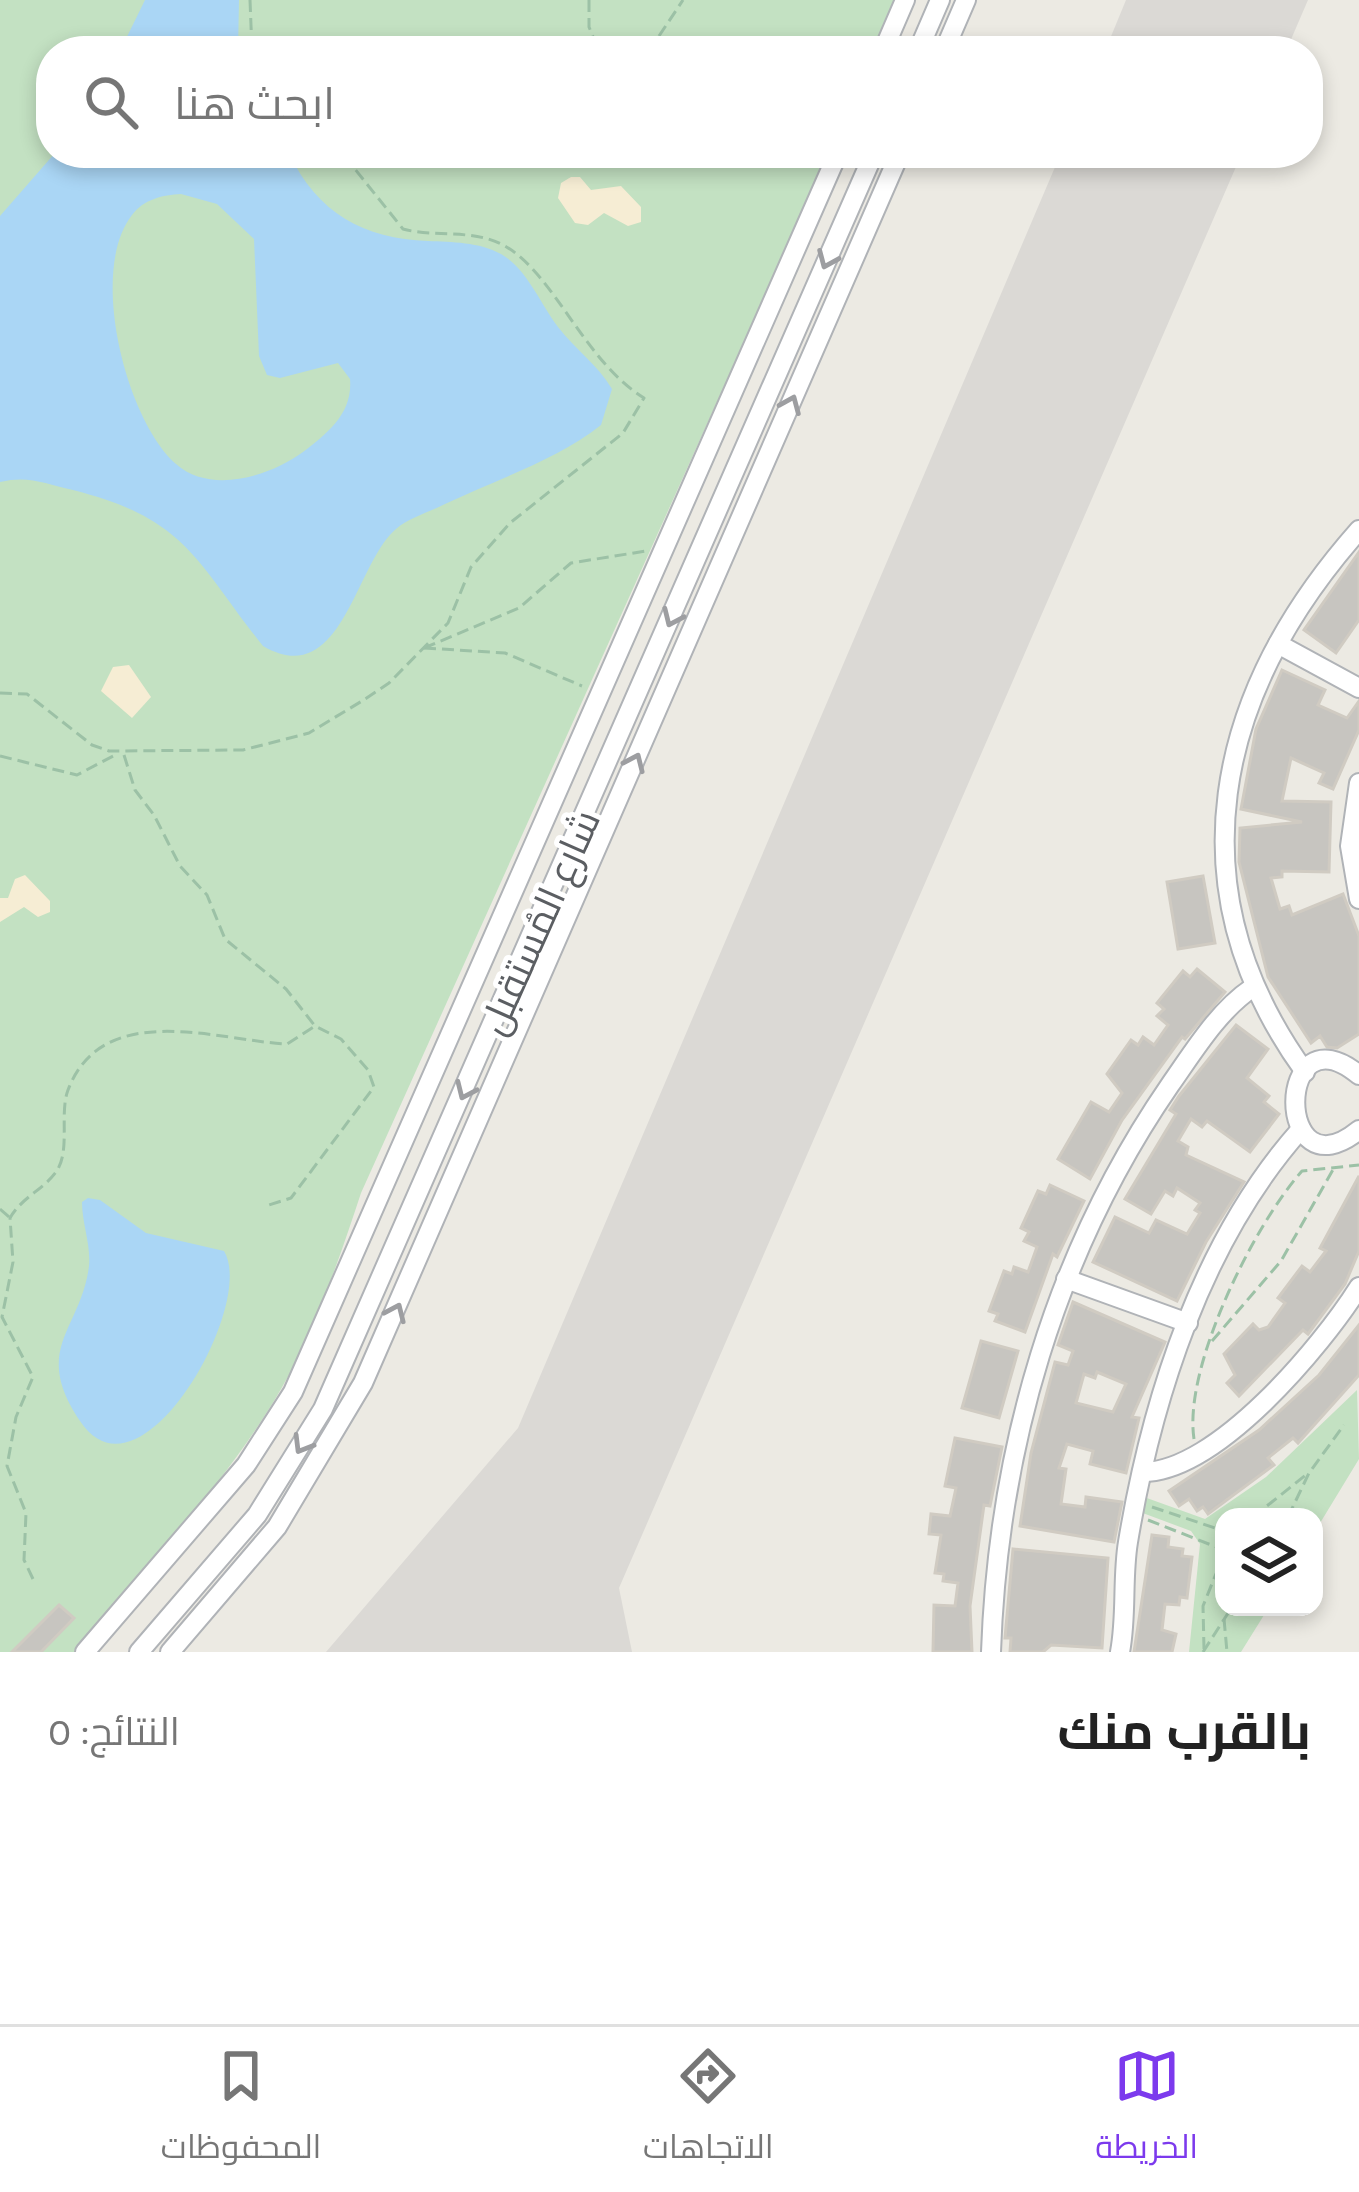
<!DOCTYPE html>
<html lang="ar">
<meta charset="utf-8">
<style>
:root{--surface:#fff;--page:#f6f6f6;--text:#222;--muted:#767676;--line:#e0e0e0;--accent:#7c3aed}
body{margin:0;font-family:Karla,Cairo,sans-serif;background:var(--page);color:var(--text);direction:rtl}
.controls{position:absolute;right:36px;bottom:36px;display:grid;overflow:hidden;border-radius:24px;box-shadow:0 6px 18px #0003}
.controls button{width:108px;height:108px;display:grid;place-items:center;padding:0;border:0;border-bottom:3px solid var(--line);background:var(--surface);color:var(--text);font:60px sans-serif}
.list{margin:0;padding:0;list-style:none}
h2{display:flex;justify-content:space-between;align-items:center;height:156px;margin:0;padding:0 48px;font-size:51px}
h2 small{font-size:39px;font-weight:400;color:var(--muted)}
.icon{flex:none;width:66px;height:66px;fill:none;stroke:currentColor;stroke-width:2;stroke-linecap:round;stroke-linejoin:round}
.map{position:relative;flex:none;width:1359px;height:1652px;overflow:hidden;direction:ltr}
.search{position:absolute;background:var(--surface);box-shadow:0 6px 18px #0003;left:36px;right:36px;top:36px;height:132px;display:flex;align-items:center;gap:30px;box-sizing:border-box;padding:0 42px;border-radius:48px;color:var(--muted);font-size:45px}
.sheet{height:372px;background:var(--surface)}
nav{display:flex;justify-content:space-around;align-items:center;box-sizing:border-box;height:168px;border-top:3px solid var(--line);background:var(--surface);font-size:33px;color:var(--muted)}
nav a{display:grid;justify-items:center;gap:6px}
nav .on{color:var(--accent)}
.map>svg:first-child{display:block}
</style>
<div class="map">
<svg width="1359" height="1652" viewBox="0 0 1359 1652">
<rect width="100%" height="100%" fill="#eceae3"/>
<g fill="#dbd9d5">
<polygon points="1126,0 1308,0 1286,51 1105,51"/>
<polygon points="1061,153 1242,153 619,1588 632,1652 326,1652 518,1428"/>
</g>
<g fill="#c3e1c2">
<path d="M0 0H895L873 51H51V153H829L361 1193C341 1254 320 1315 290 1373 235 1475 149 1562 77 1652H0Z"/>
<polygon points="1357,1390 1359,1459 1314,1533 1314,1517 1224,1517 1224,1607 1269,1607 1241,1652 1189,1652 1200,1544 1191,1531 1140,1512 1144,1497 1205,1519 1266,1477"/>
</g>
<g fill="#f6edd4">
<polygon points="571,177 580,177 591,190 621,186 641,207 641,222 628,226 604,213 588,225 575,223 558,198 561,183"/>
<polygon points="129,665 151,697 132,718 101,691 113,667"/>
<polygon points="25,875 50,901 50,912 38,917 24,907 0,922 0,898 8,898 15,879"/>
</g>
<g fill="#aad6f5" fill-rule="evenodd">
<polygon points="145,0 239,0 238,51 120,51"/>
<path d="M55 153H289C317 213 364 239 428 241 452 242 479 242 501 254 527 269 540 303 558 327 575 349 597 364 612 389L601 425C557 460 495 480 445 504 430 512 408 518 396 529 355 563 342 692 263 646 195 560 187 519 73 490 45 484 29 475 0 482V216ZM181 194 217 204 254 239 259 356 267 375 280 378 338 363 350 379C353 413 328 433 303 452 270 476 211 495 176 464 126 420 88 271 132 215 144 199 163 195 181 194Z"/>
<path d="M88 1198 100 1200 146 1233 224 1251C257 1304 140 1512 80 1421 31 1348 81 1330 89 1266 91 1244 82 1224 82 1202Z"/>
</g>
<g fill="#c7c5c0" stroke="#d0cbc2" stroke-width="3" fill-rule="evenodd">
<polygon points="1359,552 1359,620 1336,653 1304,630"/>
<polygon points="1282,670 1325,690 1318,705 1347,718 1359,701 1359,730 1333,789 1319,783 1324,773 1291,758 1282,801 1331,802 1329,872 1282,871 1282,877 1271,878 1280,909 1289,906 1292,915 1343,894 1359,936 1359,1034 1337,1048 1327,1047 1320,1036 1311,1043 1268,977 1239,862 1240,828 1302,822 1241,809 1256,729"/>
<polygon points="1203,876 1215,943 1178,949 1167,882"/>
<polygon points="1197,969 1225,992 1185,1039 1182,1037 1122,1120 1090,1179 1058,1159 1091,1102 1109,1112 1122,1093 1107,1074 1131,1040 1138,1045 1143,1037 1154,1045 1168,1025 1157,1016 1164,1009 1157,1003 1183,971 1190,977"/>
<polygon points="1236,1025 1268,1049 1247,1078 1269,1096 1264,1102 1279,1114 1250,1152 1207,1121 1202,1127 1191,1119 1178,1141 1188,1147 1186,1155 1244,1182 1206,1242 1177,1301 1093,1262 1115,1217 1149,1233 1156,1220 1187,1234 1200,1213 1195,1210 1200,1203 1177,1188 1173,1196 1165,1191 1151,1214 1125,1199 1176,1114 1170,1110 1179,1096"/>
<polygon points="1359,1176 1359,1251 1345,1284 1308,1334 1303,1330 1239,1396 1227,1383 1235,1375 1224,1354 1253,1324 1259,1330 1268,1327 1285,1303 1278,1298 1302,1266 1310,1272 1326,1251 1320,1248"/>
<polygon points="1050,1185 1084,1201 1057,1257 1053,1254 1025,1332 995,1321 998,1314 989,1311 1004,1271 1012,1274 1014,1267 1028,1272 1037,1247 1024,1241 1029,1232 1021,1228 1038,1191 1046,1194"/>
<path d="M1073 1302 1165 1342 1132 1417 1139 1418 1126 1473 1090 1464 1093 1451 1067 1444 1059 1468 1066 1469 1061 1504 1085 1507 1086 1497 1122 1502 1114 1542 1020 1526 1031 1453 1055 1362 1068 1365 1073 1351 1058 1345ZM1097 1372 1126 1384 1113 1412 1076 1403 1084 1374 1095 1378Z"/>
<polygon points="1359,1325 1359,1375 1298,1443 1293,1438 1268,1458 1274,1465 1208,1514 1203,1507 1197,1511 1189,1499 1179,1506 1169,1491 1259,1430 1319,1375"/>
<polygon points="981,1341 1018,1351 999,1418 962,1408"/>
<polygon points="955,1438 1002,1447 990,1506 984,1505 970,1606 972,1652 933,1652 934,1605 955,1606 958,1583 943,1581 944,1574 935,1573 941,1535 929,1534 931,1514 950,1516 956,1488 945,1486"/>
<polygon points="1152,1535 1169,1537 1168,1547 1183,1549 1182,1556 1192,1557 1187,1598 1180,1597 1179,1605 1165,1604 1162,1630 1176,1634 1172,1652 1134,1652"/>
<polygon points="1013,1549 1108,1558 1102,1648 1051,1645 1043,1652 1010,1652 1011,1638 1005,1638"/>
<polygon points="59,1605 74,1618 41,1652 12,1652"/>
</g>
<g fill="none" stroke-linecap="round" stroke-linejoin="round">
<defs>
<g id="minor">
<polyline points="883,51 905,0"/>
<polyline points="918,51 940,0"/>
<polyline points="944,51 966,0"/>
<polyline points="1278,644 1359,688"/>
<polyline points="1359,783 1350,846 1359,899"/>
<path d="M1305 1072C1172 888 1214 694 1359 530"/>
<path d="M1359 1075C1274 1005 1274 1199 1359 1130"/>
<polyline points="1066,1279 1188,1323"/>
<path d="M1142 1472C1216 1473 1322 1346 1359 1287"/>
<polyline points="85,1652 246,1465 293,1392 838,153"/>
<polyline points="139,1652 257,1515 323,1409 874,153"/>
<polyline points="170,1652 277,1527 363,1383 900,153"/>
<path d="M991 1652C998 1450 1055 1252 1170 1085 1194 1051 1218 1011 1252 988"/>
<path d="M1120 1652C1127 1615 1122 1578 1128 1542 1152 1398 1202 1240 1301 1129"/>
</g>
</defs>
<use href="#minor" stroke="#b0b3b7" stroke-width="22"/>
<g stroke="#9cc1a6" stroke-width="3" stroke-dasharray="12 6" stroke-linecap="butt">
<polyline points="250,0 252,51"/>
<polyline points="589,0 589,27 599,51"/>
<polyline points="649,51 683,0"/>
<polyline points="424,648 519,608 571,563 646,551"/>
<polyline points="424,648 505,653 582,686"/>
<path d="M0 693 27 694 92 745 109 751 243 750 309 733 362 701 389 683 448 623 471 567 510 523 623 433 644 398C584 361 555 275 505 246 473 228 436 238 403 229L342 153"/>
<polyline points="124,755 135,790 154,815 180,866 207,895 225,939 286,989 315,1026 341,1039 368,1070 374,1087 291,1198 269,1205"/>
<polyline points="0,756 77,775 117,754"/>
<polyline points="0,1209 9,1217"/>
<polyline points="1212,1341 1281,1261 1334,1168"/>
<path d="M1194 1439C1183 1367 1254 1225 1302 1171L1359 1165"/>
<polyline points="1152,1507 1224,1531"/>
<polyline points="1253,1517 1307,1474"/>
<polyline points="1288,1517 1309,1473 1344,1425"/>
<polyline points="1148,1520 1224,1550"/>
<path d="M33 1579 24 1560 26 1513 7 1466 16 1417 33 1377 2 1317 13 1262 10 1218C22 1197 43 1190 56 1172 71 1151 59 1114 68 1090 103 998 219 1041 287 1044L315 1026"/>
<polyline points="1224,1619 1227,1652"/>
<polyline points="1204,1649 1203,1606 1224,1554"/>
<polyline points="1203,1652 1232,1607"/>
</g>
<use href="#minor" stroke="#fff" stroke-width="18"/>
</g>
<defs><path id="oneway-chevron" d="M-2-3.5L2.5 0L-2 3.5" fill="none" stroke-width="1.6" stroke-linecap="round" stroke-linejoin="round" transform="scale(3)"/></defs>
<g stroke="#9d9ea1">
<use href="#oneway-chevron" transform="translate(827 260) rotate(113)"/>
<use href="#oneway-chevron" transform="translate(791 404) rotate(-67)"/>
<use href="#oneway-chevron" transform="translate(672 618) rotate(114)"/>
<use href="#oneway-chevron" transform="translate(635 762) rotate(-66)"/>
<use href="#oneway-chevron" transform="translate(465 1091) rotate(114)"/>
<use href="#oneway-chevron" transform="translate(396 1312) rotate(-66)"/>
<use href="#oneway-chevron" transform="translate(302 1445) rotate(121)"/>
</g>
<g text-anchor="middle" stroke-width="10" stroke-linejoin="round" paint-order="stroke">
<g font-size="39" fill="#5b5e62" stroke="#fff">
<text transform="translate(539 922) rotate(-66)" y="14">شارع المُستقبل</text>
</g>
</g>
</svg>
<div class="controls">
<button><svg class="icon" aria-label="layers" viewBox="0 0 24 24"><path d="M12 4l9 5-9 5-9-5zM3 14l9 5 9-5"/></svg></button>
</div>
<div class="search"><svg class="icon" aria-label="search" viewBox="0 0 24 24"><circle cx="10" cy="10" r="6"/><path d="M15 15l6 6"/></svg>ابحث هنا</div>
</div>
<section class="sheet">
<h2>بالقرب منك<small>النتائج: 0</small></h2>
<ul class="list">
</ul>
</section>
<nav>
<a class="on"><svg class="icon" aria-label="map" viewBox="0 0 24 24"><path d="M3 6l6-2 6 2 6-2v14l-6 2-6-2-6 2zM9 4v14M15 6v14"/></svg>الخريطة</a>
<a><svg class="icon" aria-label="directions" viewBox="0 0 24 24"><path d="M12 3l9 9-9 9-9-9zM9 14v-3h6M13 9l2 2-2 2"/></svg>الاتجاهات</a>
<a><svg class="icon" aria-label="saved" viewBox="0 0 24 24"><path d="M7 4h10v16l-5-4-5 4z"/></svg>المحفوظات</a>
</nav>
